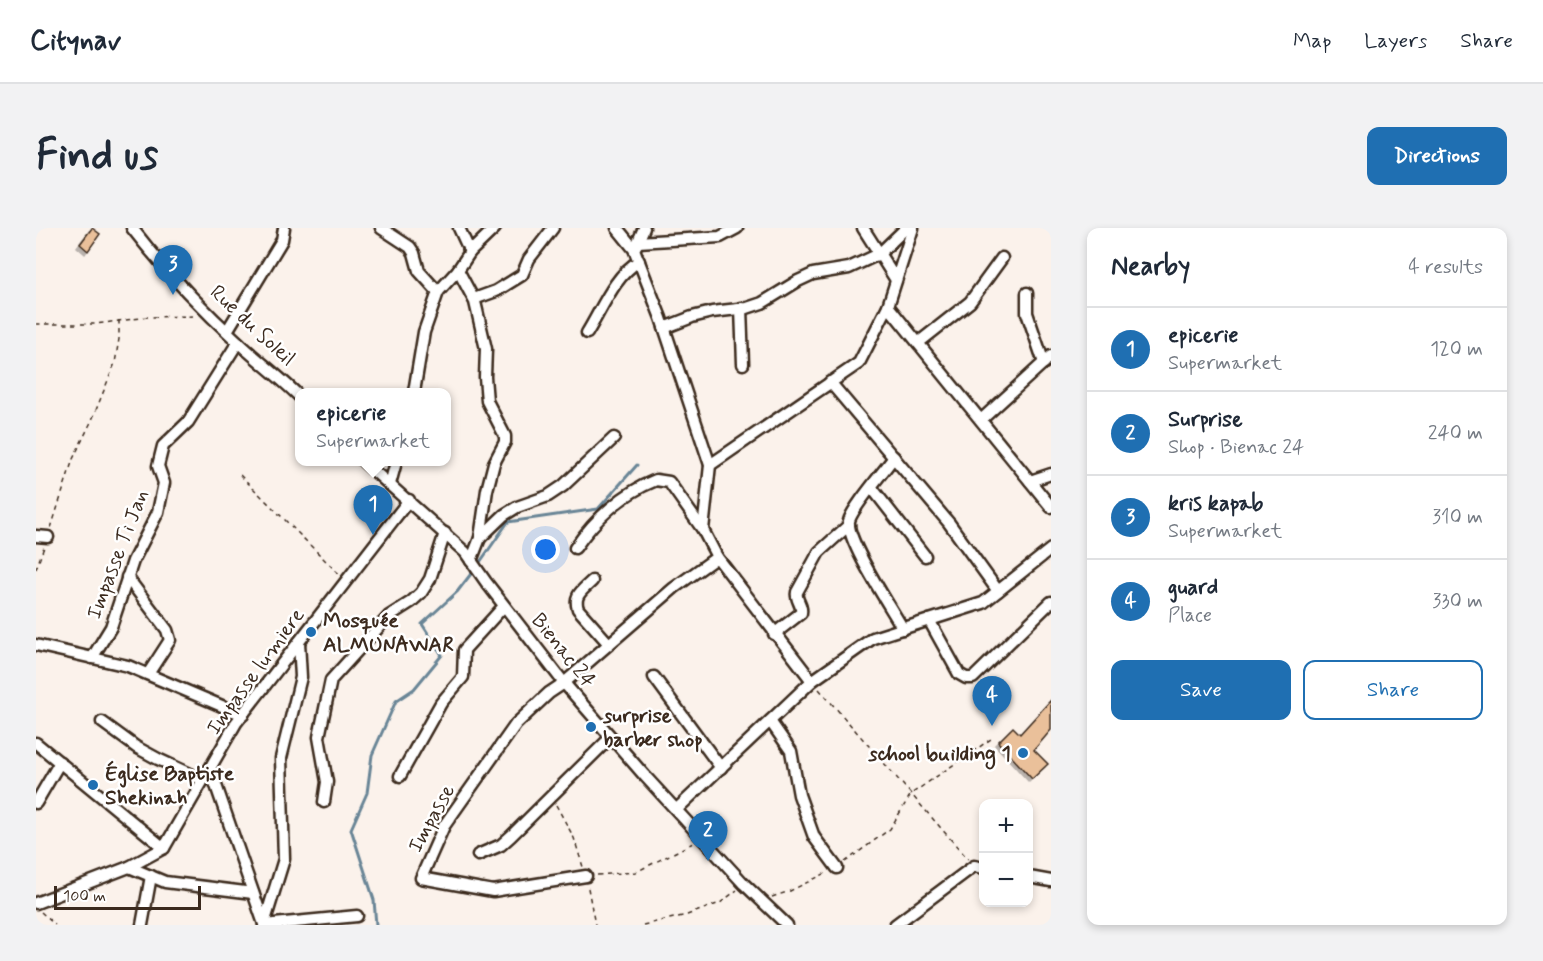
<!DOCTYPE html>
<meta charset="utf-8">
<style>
:root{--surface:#fff;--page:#f2f2f3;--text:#1f2937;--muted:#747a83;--line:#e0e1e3;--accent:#1f6fb2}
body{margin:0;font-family:Mynerve,sans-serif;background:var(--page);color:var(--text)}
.controls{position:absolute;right:18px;bottom:18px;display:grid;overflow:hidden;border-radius:12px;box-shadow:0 3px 9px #0003}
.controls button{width:54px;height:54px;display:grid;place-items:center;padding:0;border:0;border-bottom:2px solid var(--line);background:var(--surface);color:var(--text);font:30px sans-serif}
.scale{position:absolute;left:18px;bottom:15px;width:147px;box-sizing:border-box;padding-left:6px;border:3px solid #3b2a1e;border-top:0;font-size:16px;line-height:21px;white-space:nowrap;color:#3b2a1e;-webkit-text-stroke:4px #fff;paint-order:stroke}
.you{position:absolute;left:510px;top:322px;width:21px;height:21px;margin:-15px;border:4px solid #fff;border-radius:50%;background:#1a73e8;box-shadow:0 0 0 9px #1a73e833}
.badge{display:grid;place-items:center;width:39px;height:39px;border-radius:50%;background:var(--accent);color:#fff;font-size:20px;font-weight:700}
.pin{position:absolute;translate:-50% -50px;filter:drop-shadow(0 2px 3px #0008)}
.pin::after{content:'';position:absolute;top:32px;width:21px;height:18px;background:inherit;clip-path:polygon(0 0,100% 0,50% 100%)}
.popup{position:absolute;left:259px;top:160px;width:156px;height:78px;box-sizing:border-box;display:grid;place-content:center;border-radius:12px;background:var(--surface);filter:drop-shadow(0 2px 4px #0005);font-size:20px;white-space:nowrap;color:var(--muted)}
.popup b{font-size:22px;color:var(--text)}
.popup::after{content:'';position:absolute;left:50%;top:100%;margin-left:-12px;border:12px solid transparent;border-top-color:var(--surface)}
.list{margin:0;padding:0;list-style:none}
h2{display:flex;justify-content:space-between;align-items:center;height:78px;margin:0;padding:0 24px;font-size:26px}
h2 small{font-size:20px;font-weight:400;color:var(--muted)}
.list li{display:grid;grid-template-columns:39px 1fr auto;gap:18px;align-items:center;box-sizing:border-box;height:84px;padding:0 24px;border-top:2px solid var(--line)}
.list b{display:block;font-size:22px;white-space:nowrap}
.list p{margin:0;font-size:20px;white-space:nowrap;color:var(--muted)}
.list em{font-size:20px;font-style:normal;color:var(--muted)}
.actions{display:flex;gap:12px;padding:18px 24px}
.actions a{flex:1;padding:14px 0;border:2px solid var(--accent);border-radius:12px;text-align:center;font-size:21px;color:var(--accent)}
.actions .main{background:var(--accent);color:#fff}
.map{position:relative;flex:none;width:1015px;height:697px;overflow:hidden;border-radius:12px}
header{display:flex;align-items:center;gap:36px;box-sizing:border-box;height:84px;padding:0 30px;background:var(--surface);border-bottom:2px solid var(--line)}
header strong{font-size:28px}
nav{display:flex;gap:33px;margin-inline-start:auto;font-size:21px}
.intro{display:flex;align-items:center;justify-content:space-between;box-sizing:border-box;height:144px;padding:0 36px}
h1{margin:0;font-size:42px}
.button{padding:15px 27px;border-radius:12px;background:var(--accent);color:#fff;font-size:21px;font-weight:700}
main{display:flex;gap:36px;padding:0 36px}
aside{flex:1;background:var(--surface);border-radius:12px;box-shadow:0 3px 9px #0003}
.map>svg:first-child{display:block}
</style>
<header>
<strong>Citynav</strong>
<nav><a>Map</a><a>Layers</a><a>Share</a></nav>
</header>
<div class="intro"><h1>Find us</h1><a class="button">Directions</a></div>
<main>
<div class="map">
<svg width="1015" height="697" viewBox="0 0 1015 697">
<defs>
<filter id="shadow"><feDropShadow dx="-3" dy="3" stdDeviation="0" flood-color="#0004"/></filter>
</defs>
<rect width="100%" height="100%" fill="#fbf2eb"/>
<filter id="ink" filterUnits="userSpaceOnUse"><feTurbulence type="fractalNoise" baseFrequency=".0167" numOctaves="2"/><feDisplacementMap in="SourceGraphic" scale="12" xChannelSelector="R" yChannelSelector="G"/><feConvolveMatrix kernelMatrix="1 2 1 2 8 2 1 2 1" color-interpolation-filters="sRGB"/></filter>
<g filter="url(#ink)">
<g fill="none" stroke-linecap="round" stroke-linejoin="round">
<g stroke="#698596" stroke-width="3">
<polyline points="442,337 472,294 562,281 601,237"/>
<polyline points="340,697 338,672 315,601 331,565 336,527 360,473 378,461 406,427 386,396 421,364 438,342"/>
</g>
</g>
<g fill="#eac09a" stroke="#3b2a1e" stroke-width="1.5" filter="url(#shadow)">
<polygon points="56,0 64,6 52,23 44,16"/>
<polygon points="1015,472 1015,502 998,522 1012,536 996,551 962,514 977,499 984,506"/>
</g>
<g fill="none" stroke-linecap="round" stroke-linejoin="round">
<defs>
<g id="minor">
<path d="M96 0C127 40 164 79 202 114 222 133 244 149 264 169"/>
<polyline points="345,0 374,19 378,25 383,43 402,64"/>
<polyline points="423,0 434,24"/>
<polyline points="581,0 598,21 625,90 674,237 667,302 681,329 776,453"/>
<polyline points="827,0 860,52"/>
<polyline points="602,14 684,9 701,0"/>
<polyline points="600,18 608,0"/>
<polyline points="422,42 439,74 450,121 449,149 451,173 469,208 469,214 458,235 451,262 444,310 435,333"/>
<polyline points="991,65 991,85 1008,135"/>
<polyline points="438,71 460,63 486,47 493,31 517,0"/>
<polyline points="852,78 1015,279"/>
<polyline points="705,80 707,136"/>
<polyline points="628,100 656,89 676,84 711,80 726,75 762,53 777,46 813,40 843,26 870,0"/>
<polyline points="191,103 246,12 248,0"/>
<path d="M551 105C566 81 578 48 603 33"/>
<polyline points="882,115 934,74 966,30"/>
<polyline points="794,154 913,295 962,363"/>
<polyline points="378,164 388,104 402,64 422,42 434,24 459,0"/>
<polyline points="945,192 1015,128"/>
<path d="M858 229C849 242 816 280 813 293 810 313 856 381 867 401"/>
<polyline points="328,234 429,324 450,354 528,455 608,547 708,656 751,697"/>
<polyline points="674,237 823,135 852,78 877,0"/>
<polyline points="994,253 1015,246"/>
<polyline points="354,256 360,234"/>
<polyline points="836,260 889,328"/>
<polyline points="0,308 12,309"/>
<polyline points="444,310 468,287 481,279 512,268 527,258 578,210"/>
<path d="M539 320C559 291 587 265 620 252L633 254 667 302"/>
<polyline points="91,349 131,402 134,412 112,446"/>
<path d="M556 353C547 362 537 367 542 381L573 416"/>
<polyline points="893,392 923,446 930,450 937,450 1015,374"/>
<path d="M738 406 765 385C767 377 759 372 761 364L783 324 813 297"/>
<polyline points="0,417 92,438 207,487"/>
<polyline points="56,430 75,399 97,333 122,284 128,255 122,238 127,218 152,194 202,114"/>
<polyline points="618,449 685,540"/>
<polyline points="734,493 755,523 763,567 778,609 801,640"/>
<polyline points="66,494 100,519 122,531 167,552"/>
<polyline points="0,515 128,620"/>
<polyline points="174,540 228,696 248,631 245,530 265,449 263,414"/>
<polyline points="364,548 405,475 427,449 428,422 468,378"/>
<polyline points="288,574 291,554 283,509 295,452 353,388 375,374 385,365 394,351 409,305"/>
<polyline points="0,575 24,534"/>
<polyline points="641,581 776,453 837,410 947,375 1015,321"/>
<polyline points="442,627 465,617 475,608 575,509"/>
<polyline points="93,639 129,654 217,665"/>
<polyline points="550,648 457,663 385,650 408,598 480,496 513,465 528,455 638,360 681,329"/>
<polyline points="993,649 1015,653"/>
<polyline points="0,675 93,639 128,620 200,495 373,272"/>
<polyline points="106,697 115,648"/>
<polyline points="228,697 321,688"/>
<polyline points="859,697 938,638 948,640"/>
</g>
</defs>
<use href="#minor" stroke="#3b2a1e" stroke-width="15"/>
<g stroke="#3b2a1e" stroke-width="1.5" stroke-dasharray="4.5 4.5" stroke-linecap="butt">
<polyline points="0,96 60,96 112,89 159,88"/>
<polyline points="204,247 303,346"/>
<polyline points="15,300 37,231 56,192 79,135 83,111 83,92"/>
<polyline points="0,341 8,319"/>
<polyline points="783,461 932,631"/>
<polyline points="520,577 538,610 547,639"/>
<polyline points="809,634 854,601 875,566 955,511"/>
<polyline points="561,647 600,644 657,615"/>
<polyline points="552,660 559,697"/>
<polyline points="736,669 754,663 792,644"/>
<polyline points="5,684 19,697"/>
<polyline points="607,697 651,687 684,675 701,662"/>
</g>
<use href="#minor" stroke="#fff" stroke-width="10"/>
</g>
</g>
<g fill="#1f6fb2" stroke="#fff" stroke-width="2">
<circle cx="275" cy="404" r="6"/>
<circle cx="555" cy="499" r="6"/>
<circle cx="987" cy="525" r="6"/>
<circle cx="57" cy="557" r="6"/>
</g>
<g text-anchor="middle" stroke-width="5" stroke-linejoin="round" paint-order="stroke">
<g font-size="21" fill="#3b2a1e" stroke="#fff">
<text transform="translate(217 97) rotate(43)" y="7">Rue du Soleil</text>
<text transform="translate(81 326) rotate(-69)" y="7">Impasse Ti Jan</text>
<text transform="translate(528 422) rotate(51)" y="7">Bienac 24</text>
<text transform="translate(219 443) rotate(-54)" y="7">Impasse lumiere</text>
<text transform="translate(395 590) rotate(-61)" y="7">Impasse</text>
</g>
<g font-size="21" font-weight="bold" fill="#3b2a1e" stroke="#fff" text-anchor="start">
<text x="287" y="399">Mosquée<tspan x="287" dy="24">ALMUNAWAR</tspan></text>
<text x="567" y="494">surprise<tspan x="567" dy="24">barber shop</tspan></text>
<text x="975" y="532" text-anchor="end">school building 1</text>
<text x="69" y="552">Église Baptiste<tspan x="69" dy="24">Shekinah</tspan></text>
</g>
</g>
</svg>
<div class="controls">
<button>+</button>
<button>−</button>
</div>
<div class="scale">100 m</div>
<div class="you"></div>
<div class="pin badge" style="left:337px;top:307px">1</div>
<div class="popup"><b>epicerie</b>Supermarket</div>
<div class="pin badge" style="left:672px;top:633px">2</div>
<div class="pin badge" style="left:137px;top:67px">3</div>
<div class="pin badge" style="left:956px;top:498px">4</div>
</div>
<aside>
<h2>Nearby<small>4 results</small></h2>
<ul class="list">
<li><span class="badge">1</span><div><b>epicerie</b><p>Supermarket</p></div><em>120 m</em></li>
<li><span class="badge">2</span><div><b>Surprise</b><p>Shop · Bienac 24</p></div><em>240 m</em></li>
<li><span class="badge">3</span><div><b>kris kapab</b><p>Supermarket</p></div><em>310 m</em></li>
<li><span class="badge">4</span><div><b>guard</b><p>Place</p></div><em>330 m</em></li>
</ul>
<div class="actions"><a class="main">Save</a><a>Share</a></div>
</aside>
</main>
